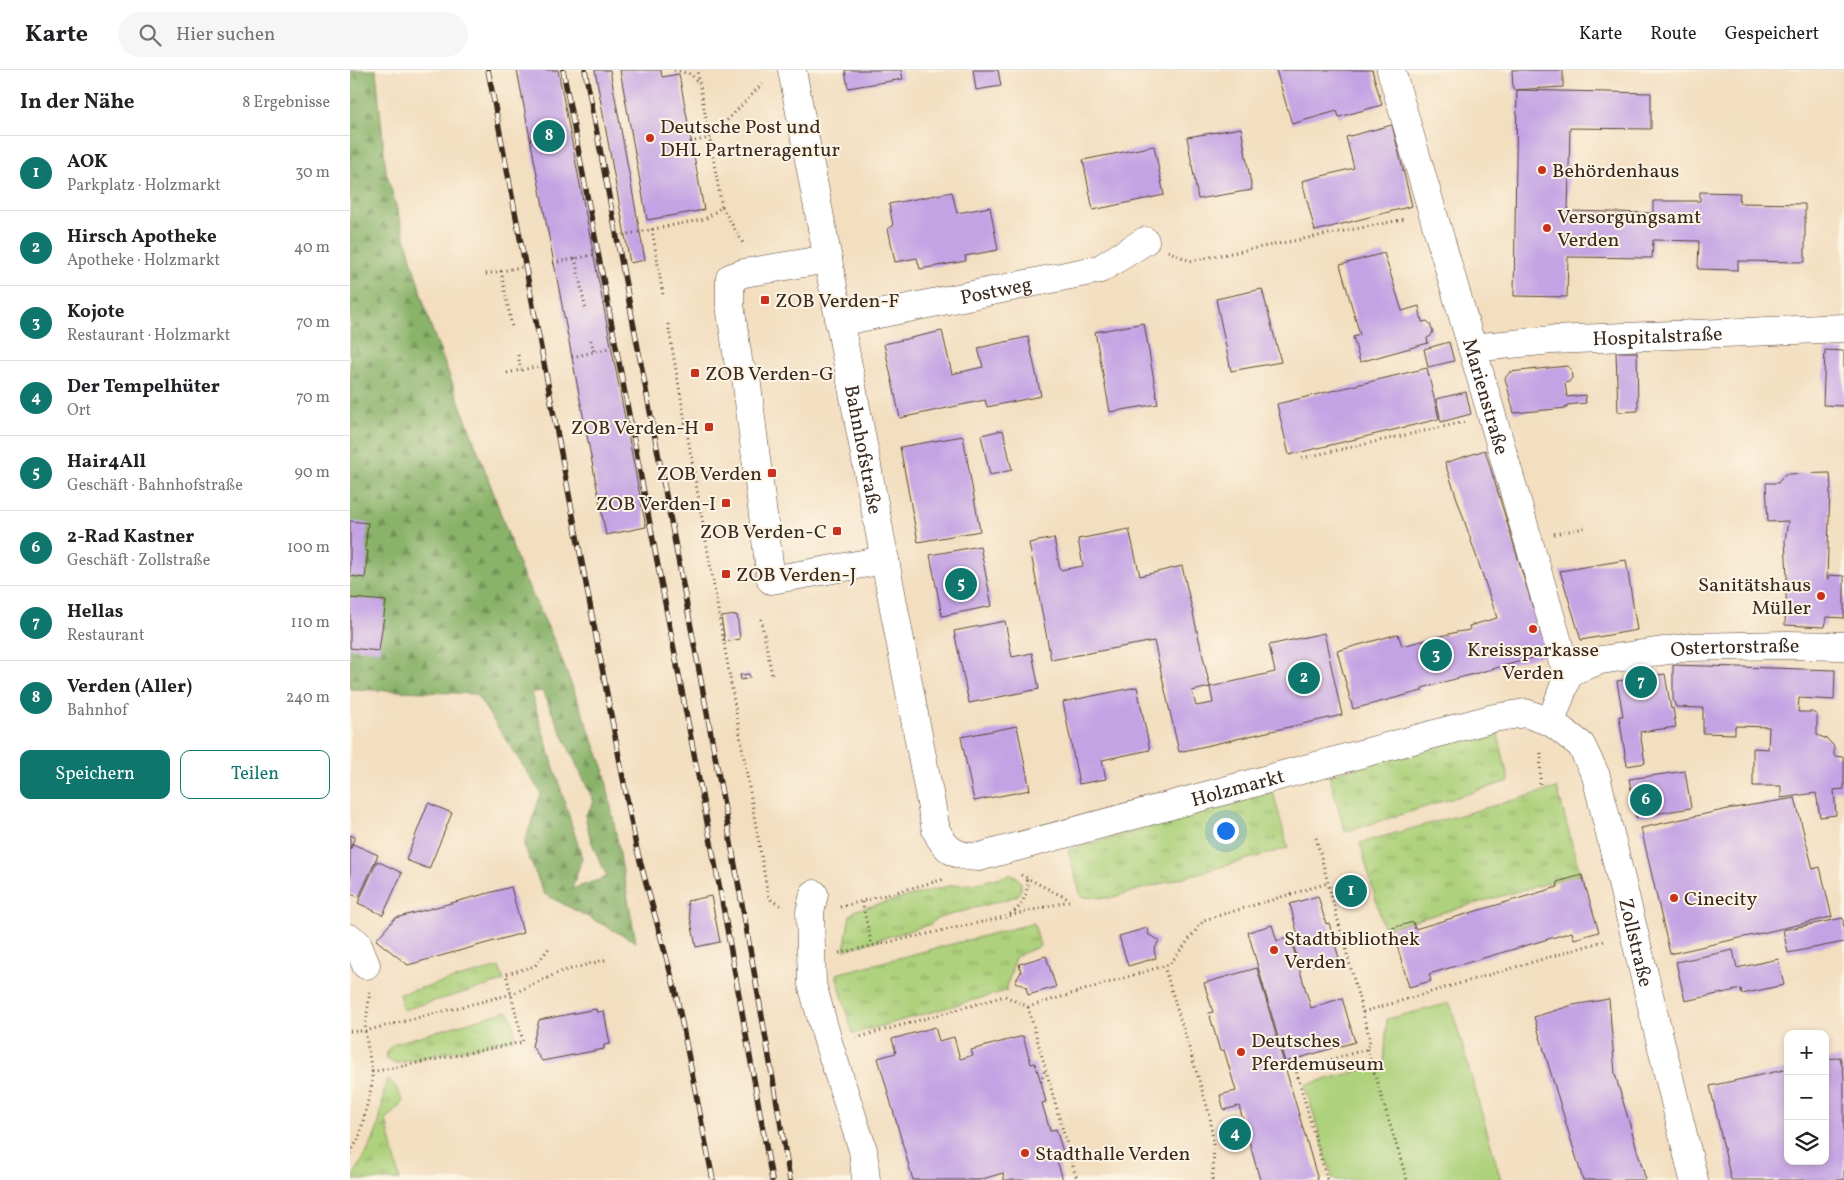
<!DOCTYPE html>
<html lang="de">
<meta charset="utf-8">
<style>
:root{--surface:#fff;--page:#f6f6f6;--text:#202124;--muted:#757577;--line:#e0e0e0;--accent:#0f766e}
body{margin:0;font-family:Vollkorn,serif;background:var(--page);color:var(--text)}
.controls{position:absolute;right:15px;bottom:15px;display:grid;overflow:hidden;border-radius:10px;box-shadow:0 2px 8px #0003}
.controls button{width:45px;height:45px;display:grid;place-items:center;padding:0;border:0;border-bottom:1px solid var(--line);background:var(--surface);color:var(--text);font:25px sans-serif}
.you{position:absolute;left:875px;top:760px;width:18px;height:18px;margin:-12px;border:4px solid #fff;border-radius:50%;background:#1a73e8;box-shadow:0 0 0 8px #1a73e833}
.badge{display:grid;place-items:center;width:32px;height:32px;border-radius:50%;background:var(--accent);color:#fff;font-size:16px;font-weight:700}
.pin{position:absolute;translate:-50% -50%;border:2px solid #fff;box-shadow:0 1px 5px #0006}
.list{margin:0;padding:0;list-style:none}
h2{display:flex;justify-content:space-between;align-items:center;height:65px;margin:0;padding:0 20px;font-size:21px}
h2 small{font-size:16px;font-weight:400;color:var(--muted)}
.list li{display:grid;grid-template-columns:32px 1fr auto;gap:15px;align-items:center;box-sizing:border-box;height:75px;padding:0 20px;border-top:1px solid var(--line)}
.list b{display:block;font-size:19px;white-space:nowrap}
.list p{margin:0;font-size:16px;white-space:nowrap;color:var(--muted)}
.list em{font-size:16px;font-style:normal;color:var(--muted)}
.actions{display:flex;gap:10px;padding:15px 20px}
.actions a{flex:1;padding:11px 0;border:1px solid var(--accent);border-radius:10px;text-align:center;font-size:18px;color:var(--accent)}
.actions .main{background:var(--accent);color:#fff}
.icon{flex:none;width:28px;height:28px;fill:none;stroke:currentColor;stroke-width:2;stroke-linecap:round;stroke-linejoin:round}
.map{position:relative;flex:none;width:1494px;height:1110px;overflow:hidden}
header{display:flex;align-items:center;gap:30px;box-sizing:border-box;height:70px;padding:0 25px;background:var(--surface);border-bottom:1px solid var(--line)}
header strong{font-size:24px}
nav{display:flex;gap:28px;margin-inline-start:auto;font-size:18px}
.search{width:350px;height:45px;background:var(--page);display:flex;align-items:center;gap:12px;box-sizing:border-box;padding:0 18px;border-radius:28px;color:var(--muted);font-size:19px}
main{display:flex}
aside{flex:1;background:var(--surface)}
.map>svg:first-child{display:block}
</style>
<header>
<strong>Karte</strong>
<div class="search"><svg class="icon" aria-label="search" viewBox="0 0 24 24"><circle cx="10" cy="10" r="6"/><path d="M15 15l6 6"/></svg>Hier suchen</div>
<nav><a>Karte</a><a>Route</a><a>Gespeichert</a></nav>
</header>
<main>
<aside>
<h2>In der Nähe<small>8 Ergebnisse</small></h2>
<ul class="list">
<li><span class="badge">1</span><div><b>AOK</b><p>Parkplatz · Holzmarkt</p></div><em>30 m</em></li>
<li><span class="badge">2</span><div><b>Hirsch Apotheke</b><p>Apotheke · Holzmarkt</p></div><em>40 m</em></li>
<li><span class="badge">3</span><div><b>Kojote</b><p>Restaurant · Holzmarkt</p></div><em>70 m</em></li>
<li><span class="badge">4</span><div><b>Der Tempelhüter</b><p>Ort</p></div><em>70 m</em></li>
<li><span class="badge">5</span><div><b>Hair4All</b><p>Geschäft · Bahnhofstraße</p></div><em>90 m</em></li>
<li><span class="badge">6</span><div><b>2-Rad Kastner</b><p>Geschäft · Zollstraße</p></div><em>100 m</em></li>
<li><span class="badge">7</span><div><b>Hellas</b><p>Restaurant</p></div><em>110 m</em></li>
<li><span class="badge">8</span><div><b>Verden (Aller)</b><p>Bahnhof</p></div><em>240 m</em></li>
</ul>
<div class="actions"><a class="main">Speichern</a><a>Teilen</a></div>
</aside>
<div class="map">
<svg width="1494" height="1110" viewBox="0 0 1494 1110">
<defs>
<pattern id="grass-tufts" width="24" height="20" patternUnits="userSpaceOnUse" patternTransform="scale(1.25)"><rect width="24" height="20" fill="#add17b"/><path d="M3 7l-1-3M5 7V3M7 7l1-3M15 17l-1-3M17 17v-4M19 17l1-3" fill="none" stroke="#8eaa64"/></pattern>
<pattern id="forest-firs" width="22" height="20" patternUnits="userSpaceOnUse" patternTransform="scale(1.25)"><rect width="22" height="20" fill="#8ab36b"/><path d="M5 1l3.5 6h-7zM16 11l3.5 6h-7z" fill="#729257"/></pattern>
</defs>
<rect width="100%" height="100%" fill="#fcf5e5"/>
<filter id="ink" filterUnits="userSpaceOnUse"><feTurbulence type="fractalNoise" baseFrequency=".02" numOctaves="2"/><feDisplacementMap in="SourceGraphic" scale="10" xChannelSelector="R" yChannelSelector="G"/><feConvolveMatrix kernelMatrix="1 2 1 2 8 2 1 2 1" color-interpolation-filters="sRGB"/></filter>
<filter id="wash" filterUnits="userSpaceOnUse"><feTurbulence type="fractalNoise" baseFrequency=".0096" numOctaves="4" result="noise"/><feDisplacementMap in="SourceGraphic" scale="20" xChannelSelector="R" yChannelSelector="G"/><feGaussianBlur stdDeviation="1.12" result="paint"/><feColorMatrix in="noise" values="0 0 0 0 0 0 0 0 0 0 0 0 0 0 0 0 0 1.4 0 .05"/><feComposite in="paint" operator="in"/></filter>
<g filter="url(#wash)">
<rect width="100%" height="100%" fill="#f3dec0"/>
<g fill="url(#grass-tufts)" stroke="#747e4c">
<polygon points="1147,660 1159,711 995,762 979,705"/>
<polygon points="1207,718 1230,804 1034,859 1010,773"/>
<polygon points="923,722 938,778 760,828 731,827 718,780"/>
<polygon points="660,805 666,806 671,813 671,819 667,826 586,849 581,854 494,880 500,845 506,840 602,815 622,814"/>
<polygon points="684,853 690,876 665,887 656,921 503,964 486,904"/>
<polygon points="149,897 154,911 53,940 49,924"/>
<path d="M157 941C163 948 166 961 164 969L48 993H43L37 989C35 981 39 977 46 973Z"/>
<path d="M40 1010 46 1018 53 1031C49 1039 41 1043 36 1050L50 1110H1C13 1089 28 1067 31 1042 33 1031 33 1022 36 1011Z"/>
</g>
<path fill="url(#forest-firs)" stroke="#626e44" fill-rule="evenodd" d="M0 0H26L36 101 80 254 138 408 171 501 205 572 254 699 286 872 194 824 174 775 191 723 126 624 0 619ZM192 621 244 732 235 746 241 771 257 807 222 819 232 788 181 623Z"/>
<polygon fill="#add17b" stroke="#747e4c" points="1100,933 1151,1110 983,1110 955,1015 1034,994 1037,949"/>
<g id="blocks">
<g fill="#c4a3e4">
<polygon points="167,0 208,0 296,457 256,465"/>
<polygon points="245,0 260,0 295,190 280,193"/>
<polygon points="270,0 311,0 312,7 329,4 354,140 297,150"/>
<polygon points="495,0 551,0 553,9 498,18"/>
<polygon points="623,0 648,0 651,16 626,20"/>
<polygon points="926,0 1022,0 1032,35 989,47 987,41 942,54"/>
<polygon points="1162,0 1213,0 1213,17 1163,20"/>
<polygon points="1167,20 1301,23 1301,59 1220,58 1218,141 1303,143 1303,131 1350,131 1350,122 1390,123 1389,133 1455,134 1455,192 1388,191 1388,200 1348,199 1349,171 1303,170 1302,188 1218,187 1217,227 1164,226"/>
<polygon points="1042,55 1062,136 965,161 952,111 1004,98 996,67"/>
<polygon points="891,58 902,120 848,129 837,67"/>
<polygon points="804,76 814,125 743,140 733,90"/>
<polygon points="602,122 607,143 640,137 648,180 615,186 616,191 570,199 567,188 545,192 538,158 543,156 539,134"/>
<polygon points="1034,183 1052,241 1069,236 1072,252 1077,251 1080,254 1083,261 1081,266 1077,268 1078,273 1010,292 1003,267 1010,265 990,195"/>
<polygon points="912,219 931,292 881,301 866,229"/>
<polygon points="794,253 808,334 760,342 745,262"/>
<polygon points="592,261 602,304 633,297 628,278 678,267 691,326 637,337 635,330 550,348 534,274"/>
<polygon points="1099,272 1104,291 1078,297 1074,279"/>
<polygon points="1475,280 1494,281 1494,336 1473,335"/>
<polygon points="1266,282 1287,282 1288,341 1268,342"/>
<polygon points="1217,296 1221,299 1222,308 1219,312 1215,313 1217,327 1235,325 1236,333 1217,335 1217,338 1164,343 1155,308 1160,302"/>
<polygon points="1077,298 1089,349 939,385 927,334"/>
<polygon points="1116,322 1121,344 1091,352 1086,329"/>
<polygon points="653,360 662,400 640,405 631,365"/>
<polygon points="613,366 630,461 568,472 550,377"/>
<polygon points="1135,380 1183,538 1188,539 1201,583 1072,618 1072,621 1003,639 987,581 1048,564 1052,576 1107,562 1120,560 1119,556 1147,548 1095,393"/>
<polygon points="1480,403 1481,419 1480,419 1477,509 1479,509 1479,505 1494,506 1494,548 1477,547 1475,557 1435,555 1437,506 1435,471 1438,451 1418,452 1416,413 1428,413 1435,404"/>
<polygon points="0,451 18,453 15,480 18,481 15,508 0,506"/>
<polygon points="779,459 790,506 832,496 860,617 842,621 846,636 863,633 860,617 925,602 919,575 974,563 992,645 829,682 804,571 701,590 679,473 704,468 710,500 733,496 728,469"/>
<polygon points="630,476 642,536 592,546 580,485"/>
<polygon points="1276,490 1287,560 1231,570 1210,501"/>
<polygon points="0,528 36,531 29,581 0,578"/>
<polygon points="387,545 390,569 375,572 371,547"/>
<polygon points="655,551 662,587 682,583 689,619 619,633 604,561"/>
<polygon points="1323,595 1485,600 1484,630 1449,628 1448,642 1462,642 1467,645 1467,665 1477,669 1484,676 1484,686 1494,687 1494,719 1484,720 1486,745 1470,747 1466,723 1431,728 1431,716 1403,716 1403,678 1418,679 1419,657 1385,656 1385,664 1353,663 1353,638 1326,637 1323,629"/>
<polygon points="399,604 400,608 391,610 390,605"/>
<polygon points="1315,604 1321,639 1323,638 1326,657 1290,662 1295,693 1277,696 1269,646 1273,646 1267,611"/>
<polygon points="787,617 800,680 752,690 756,709 729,714 713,632"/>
<polygon points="667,656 680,720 624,731 611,667"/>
<polygon points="1335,701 1341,738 1286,747 1279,709"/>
<polygon points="1445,728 1463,799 1470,797 1482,847 1320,884 1291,758 1378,739"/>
<polygon points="78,733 102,743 79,799 56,790"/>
<polygon points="0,765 5,767 0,778"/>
<polygon points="3,774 28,785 9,827 0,824 0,780"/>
<polygon points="27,791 52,803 33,845 8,833"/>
<polygon points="1232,805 1249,862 1224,869 1222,862 1079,904 1081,911 1059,917 1042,858 1063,852 1065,859 1208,817 1207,812"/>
<polygon points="161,817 173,863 58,895 26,870 45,848"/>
<polygon points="361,826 370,872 346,877 337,831"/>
<polygon points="968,826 976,854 979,853 989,888 957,897 955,891 949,893 941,868 948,866 940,834"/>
<polygon points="1493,848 1494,872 1438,883 1433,860"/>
<polygon points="922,855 927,871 940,867 961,938 992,928 1005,972 935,992 898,862"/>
<polygon points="797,858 799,865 809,870 804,881 806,888 778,896 769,866"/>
<polygon points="1383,880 1387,898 1428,889 1434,915 1392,924 1391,919 1335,931 1326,892"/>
<polygon points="696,886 706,917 678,925 676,917 665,912 671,902 669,894"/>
<polygon points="907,898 938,1007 968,1110 910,1110 889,1036 874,1040 870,1025 886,1021 874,980 870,981 859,943 863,942 854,913"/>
<polygon points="1259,929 1265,1004 1296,1110 1233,1110 1184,947 1223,935"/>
<polygon points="246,939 247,942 254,941 260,974 254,975 254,979 192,991 182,976 189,950"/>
<polygon points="585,957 589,971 604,967 610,989 623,985 621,980 673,966 681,994 685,993 691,1012 696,1032 692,1033 700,1061 706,1059 714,1085 706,1087 713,1110 654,1110 653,1103 629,1110 563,1110 528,988 546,983 542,969"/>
<polygon points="1490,987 1494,1004 1494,1110 1381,1110 1360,1016 1438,999 1438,1091 1475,1091 1475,990"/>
</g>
</g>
</g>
<g filter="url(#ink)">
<use href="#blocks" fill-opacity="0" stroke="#574536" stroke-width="1"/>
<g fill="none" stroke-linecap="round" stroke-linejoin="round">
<defs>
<g id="minor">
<path id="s1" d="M442 0 586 760C595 780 606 787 629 787L1144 648 1175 643 1201 652 1231 675 1246 706 1344 1110"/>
<path id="s2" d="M1041 0 1208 572 1212 589 1219 602 1201 652"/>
<polyline points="478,189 394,203 380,208 380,235 389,296 396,307 421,510 535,490"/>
<path id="s3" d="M489 252 750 199 795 171"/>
<path id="s4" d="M1122 278 1202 270 1494 258"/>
<path id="s5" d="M1219 602 1251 590 1340 577 1436 575 1494 576"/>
<polyline points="464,824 460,842 462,914 479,975 513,1080 516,1110"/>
<polyline points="0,868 7,873 16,895"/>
</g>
</defs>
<use href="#minor" stroke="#574536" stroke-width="29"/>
<g stroke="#574536" stroke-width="3" stroke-dasharray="1 4" stroke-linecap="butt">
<polyline points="324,0 341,4 348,13"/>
<polyline points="340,72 360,68 415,11"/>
<polyline points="372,137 394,175"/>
<polyline points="302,159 313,225"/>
<polyline points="273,165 355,149 372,137 347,0"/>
<polyline points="818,181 840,191 1056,149"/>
<polyline points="225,188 236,241"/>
<polyline points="203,193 243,185"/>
<polyline points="151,201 162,257"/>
<polyline points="136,204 172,197"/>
<polyline points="318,254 418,825 422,831 434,837"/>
<polyline points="241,270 244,282 261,278"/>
<polyline points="168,285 171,300"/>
<polyline points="222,287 244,282"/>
<polyline points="157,303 190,296"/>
<polyline points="952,388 1115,352"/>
<polyline points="1204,464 1235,458"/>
<polyline points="411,549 422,605"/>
<polyline points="1190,714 1191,680"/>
<polyline points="966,768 1020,970 1017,979 946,1000 977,1110"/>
<polyline points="671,805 720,830"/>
<polyline points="512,832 522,876"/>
<polyline points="490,837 595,809"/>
<path d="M660 844C672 838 676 826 678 813L675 808"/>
<polyline points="489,883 655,847 719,831"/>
<path d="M814 896 860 1046C863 1068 865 1088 862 1110"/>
<polyline points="678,937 727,1110"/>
<polyline points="1013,942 1254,871"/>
<polyline points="0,961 15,961 162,924 210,902 258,889"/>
<polyline points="506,968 655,926 678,937 820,894 854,850 978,813"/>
<polyline points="1017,979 1057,1110"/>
<polyline points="22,1002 173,972 156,904 185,896 199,878"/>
<polyline points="691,1012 695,999"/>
<polyline points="0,1083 9,1068 22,1014 22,1002 15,961 20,920"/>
</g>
<use href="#minor" stroke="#fff" stroke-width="28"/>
<defs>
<g id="rail">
<polyline points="138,0 286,776 326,923 363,1110"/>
<polyline points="213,0 371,825 422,1110"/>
<path d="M235 0C305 370 378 739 440 1110"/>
</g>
</defs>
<use href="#rail" stroke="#3b2a1e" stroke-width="5.5"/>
<use href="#rail" stroke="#fcf5e5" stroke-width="4" stroke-dasharray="11" stroke-linecap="butt"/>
</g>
</g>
<g fill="#c8321e" stroke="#fcf5e5" stroke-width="2">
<circle cx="300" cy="68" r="5"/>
<circle cx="1192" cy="100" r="5"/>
<circle cx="1197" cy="158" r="5"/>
<rect x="410" y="225" width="10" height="10" rx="2.5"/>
<rect x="340" y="298" width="10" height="10" rx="2.5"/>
<rect x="354" y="352" width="10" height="10" rx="2.5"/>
<rect x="417" y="398" width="10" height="10" rx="2.5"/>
<rect x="371" y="428" width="10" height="10" rx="2.5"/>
<rect x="482" y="456" width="10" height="10" rx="2.5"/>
<rect x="371" y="499" width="10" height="10" rx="2.5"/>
<circle cx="1471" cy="526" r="5"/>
<circle cx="1183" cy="559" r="5"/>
<circle cx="1324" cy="828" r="5"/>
<circle cx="924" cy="880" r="5"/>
<circle cx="891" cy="982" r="5"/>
<circle cx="675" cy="1083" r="5"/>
</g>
<g text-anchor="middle" stroke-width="4" stroke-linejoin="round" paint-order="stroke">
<g font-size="20" fill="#3b2a1e" stroke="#fcf5e5" text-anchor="start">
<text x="310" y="63">Deutsche Post und<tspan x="310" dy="23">DHL Partneragentur</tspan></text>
<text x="1202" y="107">Behördenhaus</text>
<text x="1207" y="153">Versorgungsamt<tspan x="1207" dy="23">Verden</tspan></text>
<text x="425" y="237">ZOB Verden-F</text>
<text x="355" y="310">ZOB Verden-G</text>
<text x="349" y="364" text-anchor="end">ZOB Verden-H</text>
<text x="412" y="410" text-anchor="end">ZOB Verden</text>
<text x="366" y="440" text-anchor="end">ZOB Verden-I</text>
<text x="477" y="468" text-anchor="end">ZOB Verden-C</text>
<text x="386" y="511">ZOB Verden-J</text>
<text x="1461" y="521" text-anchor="end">Sanitätshaus<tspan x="1461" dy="23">Müller</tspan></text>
<text x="1183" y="586" text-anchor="middle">Kreissparkasse<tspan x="1183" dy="23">Verden</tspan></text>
<text x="1334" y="835">Cinecity</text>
<text x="934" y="875">Stadtbibliothek<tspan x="934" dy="23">Verden</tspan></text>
<text x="901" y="977">Deutsches<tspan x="901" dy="23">Pferdemuseum</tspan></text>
<text x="685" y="1090">Stadthalle Verden</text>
</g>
<g font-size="20" fill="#3b2a1e" stroke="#fcf5e5">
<text dy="7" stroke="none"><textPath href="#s3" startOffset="160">Postweg</textPath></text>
<text dy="7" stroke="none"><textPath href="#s4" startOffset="186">Hospitalstraße</textPath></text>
<text dy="7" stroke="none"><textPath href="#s2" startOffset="340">Marienstraße</textPath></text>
<text dy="7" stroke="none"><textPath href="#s1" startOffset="386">Bahnhofstraße</textPath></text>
<text dy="7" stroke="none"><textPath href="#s5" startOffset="169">Ostertorstraße</textPath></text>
<text dy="7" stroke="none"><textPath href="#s1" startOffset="1096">Holzmarkt</textPath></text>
<text dy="7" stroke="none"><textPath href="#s1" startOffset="1664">Zollstraße</textPath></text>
</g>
</g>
</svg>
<div class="controls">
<button>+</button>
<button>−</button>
<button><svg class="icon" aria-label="layers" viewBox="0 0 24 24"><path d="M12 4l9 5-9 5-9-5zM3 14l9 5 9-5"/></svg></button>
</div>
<div class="you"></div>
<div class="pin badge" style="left:1001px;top:821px">1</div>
<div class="pin badge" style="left:954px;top:608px">2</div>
<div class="pin badge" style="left:1086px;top:585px">3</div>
<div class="pin badge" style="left:885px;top:1064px">4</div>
<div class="pin badge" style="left:611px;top:514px">5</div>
<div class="pin badge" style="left:1296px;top:730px">6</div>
<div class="pin badge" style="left:1291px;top:612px">7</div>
<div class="pin badge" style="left:199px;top:66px">8</div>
</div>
</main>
